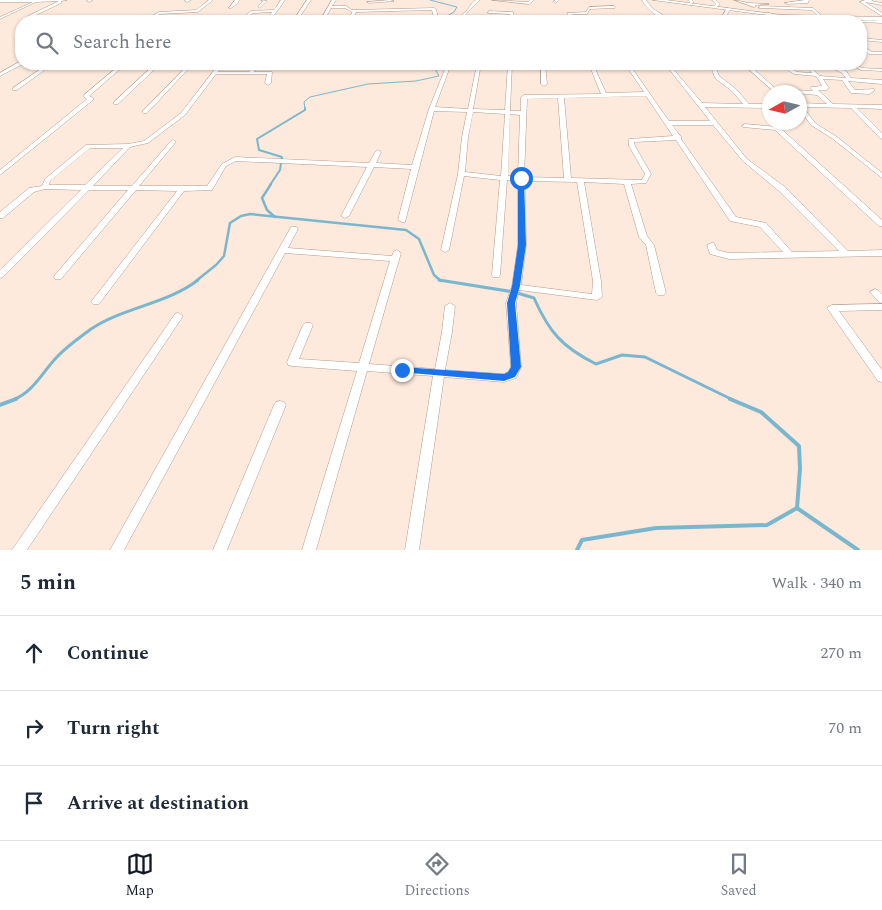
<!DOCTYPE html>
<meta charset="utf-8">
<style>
:root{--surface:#fff;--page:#f2f2f3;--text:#1f2937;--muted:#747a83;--line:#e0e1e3;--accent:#111827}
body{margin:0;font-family:Spectral,serif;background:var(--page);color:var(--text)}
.compass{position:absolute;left:762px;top:85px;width:45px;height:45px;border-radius:50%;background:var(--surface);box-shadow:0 1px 4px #0004;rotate:262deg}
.stop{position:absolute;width:15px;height:15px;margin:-11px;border:4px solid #1a73e8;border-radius:50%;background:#fff}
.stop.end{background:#1a73e8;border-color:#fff;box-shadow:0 1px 5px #0008}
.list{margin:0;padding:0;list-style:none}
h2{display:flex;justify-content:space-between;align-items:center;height:65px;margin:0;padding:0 20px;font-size:21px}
h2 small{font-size:16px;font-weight:400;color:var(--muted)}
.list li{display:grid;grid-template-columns:32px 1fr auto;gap:15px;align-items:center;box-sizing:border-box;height:75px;padding:0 20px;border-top:1px solid var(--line)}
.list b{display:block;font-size:19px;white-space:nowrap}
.list em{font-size:16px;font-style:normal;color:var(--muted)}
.icon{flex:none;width:28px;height:28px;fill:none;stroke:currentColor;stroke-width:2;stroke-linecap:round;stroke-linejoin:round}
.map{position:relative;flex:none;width:882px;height:550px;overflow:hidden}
.search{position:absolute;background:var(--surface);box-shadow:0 1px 4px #0004;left:15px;right:15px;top:15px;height:55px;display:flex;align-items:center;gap:12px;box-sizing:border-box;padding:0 18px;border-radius:20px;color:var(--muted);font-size:19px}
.sheet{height:290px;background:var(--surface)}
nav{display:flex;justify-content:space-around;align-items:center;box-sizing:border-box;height:70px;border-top:1px solid var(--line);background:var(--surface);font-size:14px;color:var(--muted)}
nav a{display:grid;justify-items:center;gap:2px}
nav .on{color:var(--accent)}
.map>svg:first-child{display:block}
</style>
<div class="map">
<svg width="882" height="550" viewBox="0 0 882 550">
<rect width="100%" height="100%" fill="#feeadd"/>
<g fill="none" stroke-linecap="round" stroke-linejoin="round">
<g stroke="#7ab6cd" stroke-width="1">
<polyline points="430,0 457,7 454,12 439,21"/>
<polyline points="305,109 304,102 310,97 368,84 416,81 439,76 435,69 420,64"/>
</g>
<polyline stroke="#7ab6cd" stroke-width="2" points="270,185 280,170 282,157 259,150 257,139 305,110 305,108"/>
<g stroke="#7ab6cd" stroke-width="2.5">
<polyline points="271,184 262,198 267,210 275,217"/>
<polyline points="196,281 216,265 224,256 230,223 241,216 250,214 406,230 419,239 434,275 441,281"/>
</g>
<g stroke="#7ab6cd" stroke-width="3">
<path d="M439 280 514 292 534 298C549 332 562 347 596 364L622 355 645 357 733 400"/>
<path d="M13 400C34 391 41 374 56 358 66 347 79 338 91 329 124 307 167 304 198 280"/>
</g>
<g stroke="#7ab6cd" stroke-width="4">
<polyline points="0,405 16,399"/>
<polyline points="797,508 858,550"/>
<polyline points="577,550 582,540 656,528 767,525 797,508 800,469 799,446 761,412 730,399"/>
</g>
<defs>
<g id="minor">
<polygon points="0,0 67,0 61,1 61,3 32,17 70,17 72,18 67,21 63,21 65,19 27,19 28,16 59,1 36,2 0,19 0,17 33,2 0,2"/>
<polygon points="88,0 93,0 89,2 87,1"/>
<polygon points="186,0 191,0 187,2 185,1"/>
<polygon points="209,0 213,0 198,12 160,14 147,21 143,21 159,12 196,10"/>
<polygon points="235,0 239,0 238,3 231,8 229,8"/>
<polygon points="261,0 267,1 260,8 258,7 263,1"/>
<polygon points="281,0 285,0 270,21 266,21 272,12 253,13 243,21 239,21 251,11 274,10"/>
<polygon points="307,0 311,0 297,21 293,21"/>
<polygon points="332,0 336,0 332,6 346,6 352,10 434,8 436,9 438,18 433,21 390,21 392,20 430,20 434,18 432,10 356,12 353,21 349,21 352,12 345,8 331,8 324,21 320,21"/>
<polygon points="390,0 394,1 369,3 367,2"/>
<path d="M476 0H480C473 6 466 13 461 21H457C461 14 464 14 468 9 471 5 471 3 476 0Z"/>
<polygon points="492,0 528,2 530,0 534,0 529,4"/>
<polygon points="555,0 559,0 556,3 554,2"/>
<path d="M642 0H646L652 8 672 21C661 21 647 10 642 0Z"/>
<polygon points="688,0 692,0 694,2 688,5 690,2"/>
<polygon points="712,0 716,0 720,4 716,8 713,7 716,4"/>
<polygon points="734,0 749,3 769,4 755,5 756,6 754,7"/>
<polygon points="805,0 809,0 808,3 787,4 785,3"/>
<polygon points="865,0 873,0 871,1 882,3 882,5 865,2 882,13 882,16 860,2"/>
<polygon points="614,6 615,8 590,9 587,14 572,14 576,21 572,21 567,13 586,12 589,7"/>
<polygon points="760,6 813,8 824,18 821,19 812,10 759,8"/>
<polygon points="727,8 730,9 727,15 732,21 728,21 723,15"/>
<polygon points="489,11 513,12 515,21 511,21 510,14 488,13"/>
<polygon points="768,13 770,13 778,21 774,21"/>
<polygon points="100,16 103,17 95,21 90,21"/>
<polygon points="124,17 127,18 122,21 118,21"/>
<polygon points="546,18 550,21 546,21 544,19"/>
<polygon points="840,18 846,20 882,21 882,23 842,21 838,19"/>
<polygon points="590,19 636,19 638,20 636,21 589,21"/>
<polygon points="861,38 882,40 882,42 861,40"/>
<polygon points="861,45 872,52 882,52 882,54 869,54 861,48"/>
<polygon points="19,62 21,62 21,64 23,64 0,76 0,73"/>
<polygon points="48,64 53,64 17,90 13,90 13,88"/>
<polygon points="121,64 126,64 89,96 93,98 93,100 0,175 0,170 87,99 84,97 84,95"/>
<polygon points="155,64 160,64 118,104 114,104 114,102"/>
<polygon points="189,64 193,64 147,113 143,113 143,111"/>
<path d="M219 64H223L218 72H249L255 64H259L254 72H272L271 83 268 85 265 83 267 74H216L185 115 148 143 130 147 93 186H132L171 141 173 140 176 142 175 143 139 186H207L222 164 235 157 369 163 376 151 378 150 381 152 376 163 412 165 429 109 447 64H451L435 107 468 109 477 64H481L473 109 505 110 508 64H512L510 111H521V97L524 95 601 94 589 64H593L606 93 644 92 625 64H629L669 121H710L665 64H669L702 103 743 104 732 91 715 78 710 64H714L719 76 736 89 749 104H770V108L705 107 747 159 785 187 848 251 882 250V256L729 259 710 254 707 245 711 243H714L717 250 729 253 783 252 760 227 730 221 676 140 634 142 635 146 651 174 646 183 631 184 647 236 654 245 666 293 664 295H658L656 293 646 245 639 237 624 184 584 182 601 281 602 297 597 300 519 290 516 303 521 367 516 378 504 382 444 377 419 550H405L433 376 367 371 316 550H302L357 371 292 366 288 365 287 362 303 325 305 323H311L313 325 299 359 359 363 390 261 285 253 124 550H110L291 227H297L298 229 288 248 392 256 394 251 397 250 401 253 369 364 435 369 442 332 445 306 450 303 455 306 452 332 445 370 503 374 508 372 511 367 506 303 512 286 518 245V180H507L500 275 499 277H493L492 275 500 180 464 176 449 250 445 252 441 250 458 174 462 137 467 112 434 111 405 222H402L398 220 411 169 374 167 349 216 345 218 341 216 367 167 236 161 226 166 212 190 184 191 99 304H93L91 302 177 191 136 190 61 279H55L54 277 55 275 128 190H89L3 277 0 278V270L81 190 45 189 34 192 3 218H0V212L29 188 42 186 45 179 86 145 128 144 144 141 181 113ZM646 96 673 136 629 139V146L645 174 642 180 571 178 564 98ZM558 98 564 178 524 177 527 99ZM473 112 505 114 501 176 465 172 468 137ZM510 114 520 115 518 176H508ZM672 125H713L743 161 779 191 839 251 792 252 766 223 736 217 681 139V137ZM90 148H123L85 185H49L50 181ZM525 181 577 182 593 281 592 294 521 285 526 245Z"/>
<polygon points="541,64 545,64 547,84 544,86 541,84"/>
<polygon points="743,64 748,64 776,89 813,91 810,88 811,87 822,86 816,76 794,74 779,64 784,64 797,72 812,73 810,70 812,69 820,76 846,78 842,73 834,69 834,68 836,67 846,71 851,78 882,80 882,84 848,81 855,90 874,89 874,91 869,94 851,93 842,80 823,79 829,88 826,90 818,90 833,104 882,105 882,109 857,108 882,133 882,139 880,138 851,108 803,107 815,123 837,137 882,173 882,178 833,139 811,125 800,110 800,103 827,104 817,95 773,91"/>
<polygon points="850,64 855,64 862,68 882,69 882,71 861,70"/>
<polygon points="745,124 779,127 882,220 882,226 879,226 775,130 743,127 742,126"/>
<polygon points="875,289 878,290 882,294 882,303 879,302 870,292"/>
<polygon points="882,304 882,310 839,311 882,370 882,382 878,381 827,308 832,305"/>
<polygon points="178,313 183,316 27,550 12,550 175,314"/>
<polygon points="280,401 284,402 286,405 227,550 213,550 274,405 276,402"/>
</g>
<polygon id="tertiary" points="653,0 666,0 782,15 882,17 882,21 782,17"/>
</defs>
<use href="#minor" stroke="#b39b8c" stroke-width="1"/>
<use href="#tertiary" stroke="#b39b8c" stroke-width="1"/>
<use href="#minor" fill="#fff" fill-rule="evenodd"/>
<use href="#tertiary" fill="#fff" fill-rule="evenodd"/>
</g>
<polygon fill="#1a73e8" points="521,176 524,178 526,245 520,286 515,303 521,367 515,377 504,381 399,372 397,370 402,367 504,374 508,372 511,367 507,303 512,286 518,245 518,178"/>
</svg>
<svg class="compass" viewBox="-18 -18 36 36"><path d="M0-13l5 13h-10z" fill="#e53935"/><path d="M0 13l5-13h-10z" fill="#747a83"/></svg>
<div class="stop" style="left:521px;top:178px"></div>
<div class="stop end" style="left:402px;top:370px"></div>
<div class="search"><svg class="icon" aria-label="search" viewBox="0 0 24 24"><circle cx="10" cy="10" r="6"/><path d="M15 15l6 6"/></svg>Search here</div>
</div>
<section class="sheet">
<h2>5 min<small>Walk · 340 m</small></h2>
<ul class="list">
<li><svg class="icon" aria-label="ahead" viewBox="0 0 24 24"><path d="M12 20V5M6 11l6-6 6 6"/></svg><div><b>Continue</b></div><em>270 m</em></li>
<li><svg class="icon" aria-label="right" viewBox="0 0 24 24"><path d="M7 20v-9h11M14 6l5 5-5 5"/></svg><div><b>Turn right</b></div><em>70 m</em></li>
<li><svg class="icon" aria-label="arrive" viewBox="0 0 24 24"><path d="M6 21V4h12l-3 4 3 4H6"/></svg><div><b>Arrive at destination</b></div></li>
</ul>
</section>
<nav>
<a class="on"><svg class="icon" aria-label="map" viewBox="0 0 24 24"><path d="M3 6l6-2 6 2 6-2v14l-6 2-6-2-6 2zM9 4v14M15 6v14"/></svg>Map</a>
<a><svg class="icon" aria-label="directions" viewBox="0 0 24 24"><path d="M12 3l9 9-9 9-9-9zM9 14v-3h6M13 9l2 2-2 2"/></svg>Directions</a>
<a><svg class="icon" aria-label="saved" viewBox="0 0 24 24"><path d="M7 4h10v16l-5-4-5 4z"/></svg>Saved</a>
</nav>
